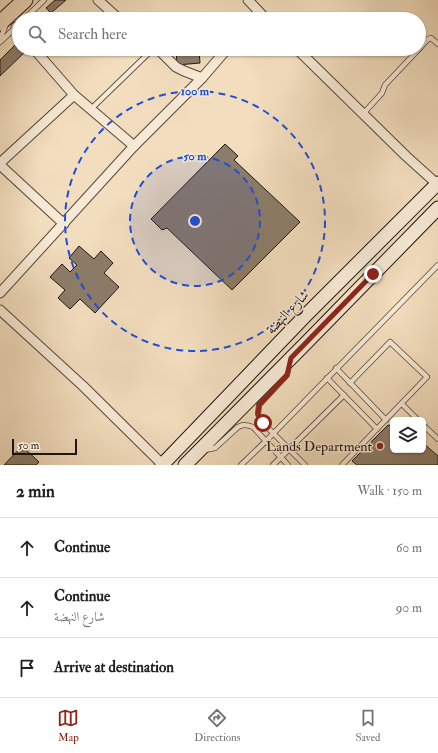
<!DOCTYPE html>
<meta charset="utf-8">
<style>
:root{--surface:#fff;--page:#f6f6f6;--text:#202124;--muted:#757577;--line:#e0e0e0;--accent:#8f2418}
body{margin:0;font-family:"IM FELL Double Pica",Amiri,serif;background:var(--page);color:var(--text)}
.controls{position:absolute;right:12px;bottom:12px;display:grid;overflow:hidden;border-radius:6px;box-shadow:0 1px 3px #0004}
.controls button{width:36px;height:36px;display:grid;place-items:center;padding:0;border:0;border-bottom:1px solid var(--line);background:var(--surface);color:var(--text);font:20px sans-serif}
.scale{position:absolute;left:12px;bottom:10px;width:65px;box-sizing:border-box;padding-left:4px;border:2px solid #1e160e;border-top:0;font-size:11px;line-height:14px;white-space:nowrap;color:#1e160e;-webkit-text-stroke:3px #f7e9d5;paint-order:stroke}
.stop{position:absolute;width:12px;height:12px;margin:-9px;border:3px solid #8f2418;border-radius:50%;background:#fff}
.stop.end{background:#8f2418;border-color:#fff;box-shadow:0 1px 4px #0008}
.list{margin:0;padding:0;list-style:none}
h2{display:flex;justify-content:space-between;align-items:center;height:52px;margin:0;padding:0 16px;font-size:17px}
h2 small{font-size:13px;font-weight:400;color:var(--muted)}
.list li{display:grid;grid-template-columns:26px 1fr auto;gap:12px;align-items:center;box-sizing:border-box;height:60px;padding:0 16px;border-top:1px solid var(--line)}
.list b{display:block;font-size:15px;white-space:nowrap}
.list p{margin:0;font-size:13px;white-space:nowrap;color:var(--muted)}
.list em{font-size:13px;font-style:normal;color:var(--muted)}
.icon{flex:none;width:22px;height:22px;fill:none;stroke:currentColor;stroke-width:2;stroke-linecap:round;stroke-linejoin:round}
.map{position:relative;flex:none;width:438px;height:465px;overflow:hidden}
.search{position:absolute;background:var(--surface);box-shadow:0 1px 3px #0004;left:12px;right:12px;top:12px;height:44px;display:flex;align-items:center;gap:10px;box-sizing:border-box;padding:0 14px;border-radius:22px;color:var(--muted);font-size:15px}
.sheet{height:232px;background:var(--surface)}
nav{display:flex;justify-content:space-around;align-items:center;box-sizing:border-box;height:56px;border-top:1px solid var(--line);background:var(--surface);font-size:11px;color:var(--muted)}
nav a{display:grid;justify-items:center;gap:2px}
nav .on{color:var(--accent)}
.map>svg:first-child{display:block}
</style>
<div class="map">
<svg width="438" height="465" viewBox="0 0 438 465">
<rect width="100%" height="100%" fill="#f2ddbe"/>
<filter id="stains"><feTurbulence type="fractalNoise" baseFrequency=".005" numOctaves="4"/><feColorMatrix values="0 0 0 0 .2 0 0 0 0 .09 0 0 0 0 .02 0 0 0 .5 -.17"/></filter>
<radialGradient id="worn" r=".72"><stop offset=".6" stop-color="#630" stop-opacity="0"/><stop offset="1" stop-color="#630" stop-opacity=".3"/></radialGradient>
<g fill="#8c7d6a" stroke="#1e160e">
<polygon points="55,0 66,0 51,13 46,8"/>
<polygon points="18,42 19,43 19,49 26,49 27,50 0,76 0,60"/>
<polygon points="176,49 209,49 199,50 200,63 177,65"/>
<polygon points="225,144 238,156 234,160 300,222 232,290 167,228 162,230 151,219"/>
<polygon points="79,246 94,259 101,251 113,263 104,273 119,287 95,313 80,299 70,309 58,298 65,290 50,277 62,264 70,272 77,265 69,258"/>
<polygon points="388,425 393,426 393,450 423,450 423,443 438,456 438,465 357,465 352,461"/>
<polygon points="22,446 39,462 36,465 4,465"/>
</g>
<g fill="none" stroke-linecap="round" stroke-linejoin="round">
<defs>
<g id="service">
<polyline points="24,19 44,0"/>
<polyline points="0,40 6,24"/>
<polyline points="0,42 16,27"/>
<polyline points="419,49 428,39 431,38 438,44"/>
<polyline points="91,109 153,49"/>
<polyline points="363,114 382,93 385,85 419,49"/>
<polyline points="289,365 287,375 259,405 258,414 260,419 263,423 305,465"/>
<polyline points="336,368 386,420"/>
<polyline points="327,378 377,429"/>
<polyline points="402,404 418,420"/>
<polyline points="423,425 438,439"/>
<path d="M205 450 215 448 238 427C244 424 247 425 253 427L288 465"/>
<polyline points="241,465 266,441 438,265"/>
<polyline points="273,465 344,395"/>
<polyline points="342,465 427,377 390,342 350,383"/>
</g>
<g id="minor">
<polyline points="98,0 119,19"/>
<polyline points="248,0 266,19"/>
<polyline points="16,27 19,31"/>
<polyline points="34,49 74,95 134,146"/>
<polyline points="158,49 176,67 184,71 202,78"/>
<polyline points="297,49 406,156 437,184"/>
<polyline points="0,163 74,95"/>
<polyline points="0,165 64,224"/>
<polyline points="0,293 134,146 202,78 227,49"/>
<polyline points="0,310 83,386 163,465"/>
</g>
<g id="secondary">
<polyline points="162,465 306,315 438,183"/>
<polyline points="185,465 306,343 438,208"/>
</g>
<polyline id="primary" points="0,23 25,0"/>
</defs>
<use href="#service" stroke="#53483a" stroke-width="6"/>
<use href="#minor" stroke="#53483a" stroke-width="11"/>
<use href="#secondary" stroke="#1e160e" stroke-width="15"/>
<use href="#primary" stroke="#1e160e" stroke-width="17"/>
<use href="#service" stroke="#f7e9d5" stroke-width="4.5"/>
<use href="#minor" stroke="#f7e9d5" stroke-width="9"/>
<use href="#secondary" stroke="#f7e9d5" stroke-width="13"/>
<use href="#primary" stroke="#f2ddbe" stroke-width="15"/>
</g>
<g fill="none" stroke-linecap="round" stroke-linejoin="round">
<polyline stroke="#8f2418" stroke-width="5" points="263,423 260,419 258,414 259,405 287,375 291,358 373,274"/>
</g>
<circle cx="195" cy="221" r="65" fill="#1d4ed8" fill-opacity=".12"/>
<g fill="none" stroke="#1d4ed8" stroke-width="2" stroke-dasharray="7 5">
<circle cx="195" cy="221" r="65"/>
<circle cx="195" cy="221" r="130"/>
</g>
<circle fill="#8f2418" stroke="#f7e9d5" stroke-width="1.5" cx="380" cy="446" r="4"/>
<g text-anchor="middle" stroke-width="3" stroke-linejoin="round" paint-order="stroke">
<g font-size="14" fill="#1e160e" stroke="#f7e9d5">
<text transform="translate(287 312) rotate(-46)" y="5">شارع النهضة</text>
</g>
<g font-size="14" fill="#1e160e" stroke="#f7e9d5" text-anchor="end">
<text x="372" y="451">Lands Department</text>
</g>
</g>
<circle cx="195" cy="221" r="6" fill="#1d4ed8" stroke="#f7e9d5" stroke-width="2"/>
<g font-size="12" text-anchor="middle" font-weight="bold" fill="#1d4ed8" stroke="#f7e9d5" stroke-width="3" stroke-linejoin="round" paint-order="stroke">
<text x="195" y="95">100 m</text>
<text x="195" y="160">50 m</text>
</g>
<rect width="100%" height="100%" filter="url(#stains)"/>
<rect width="100%" height="100%" fill="url(#worn)"/>
</svg>
<div class="controls">
<button><svg class="icon" aria-label="layers" viewBox="0 0 24 24"><path d="M12 4l9 5-9 5-9-5zM3 14l9 5 9-5"/></svg></button>
</div>
<div class="scale">50 m</div>
<div class="stop" style="left:263px;top:423px"></div>
<div class="stop end" style="left:373px;top:274px"></div>
<div class="search"><svg class="icon" aria-label="search" viewBox="0 0 24 24"><circle cx="10" cy="10" r="6"/><path d="M15 15l6 6"/></svg>Search here</div>
</div>
<section class="sheet">
<h2>2 min<small>Walk · 150 m</small></h2>
<ul class="list">
<li><svg class="icon" aria-label="ahead" viewBox="0 0 24 24"><path d="M12 20V5M6 11l6-6 6 6"/></svg><div><b>Continue</b></div><em>60 m</em></li>
<li><svg class="icon" aria-label="ahead" viewBox="0 0 24 24"><path d="M12 20V5M6 11l6-6 6 6"/></svg><div><b>Continue</b><p>شارع النهضة</p></div><em>90 m</em></li>
<li><svg class="icon" aria-label="arrive" viewBox="0 0 24 24"><path d="M6 21V4h12l-3 4 3 4H6"/></svg><div><b>Arrive at destination</b></div></li>
</ul>
</section>
<nav>
<a class="on"><svg class="icon" aria-label="map" viewBox="0 0 24 24"><path d="M3 6l6-2 6 2 6-2v14l-6 2-6-2-6 2zM9 4v14M15 6v14"/></svg>Map</a>
<a><svg class="icon" aria-label="directions" viewBox="0 0 24 24"><path d="M12 3l9 9-9 9-9-9zM9 14v-3h6M13 9l2 2-2 2"/></svg>Directions</a>
<a><svg class="icon" aria-label="saved" viewBox="0 0 24 24"><path d="M7 4h10v16l-5-4-5 4z"/></svg>Saved</a>
</nav>
